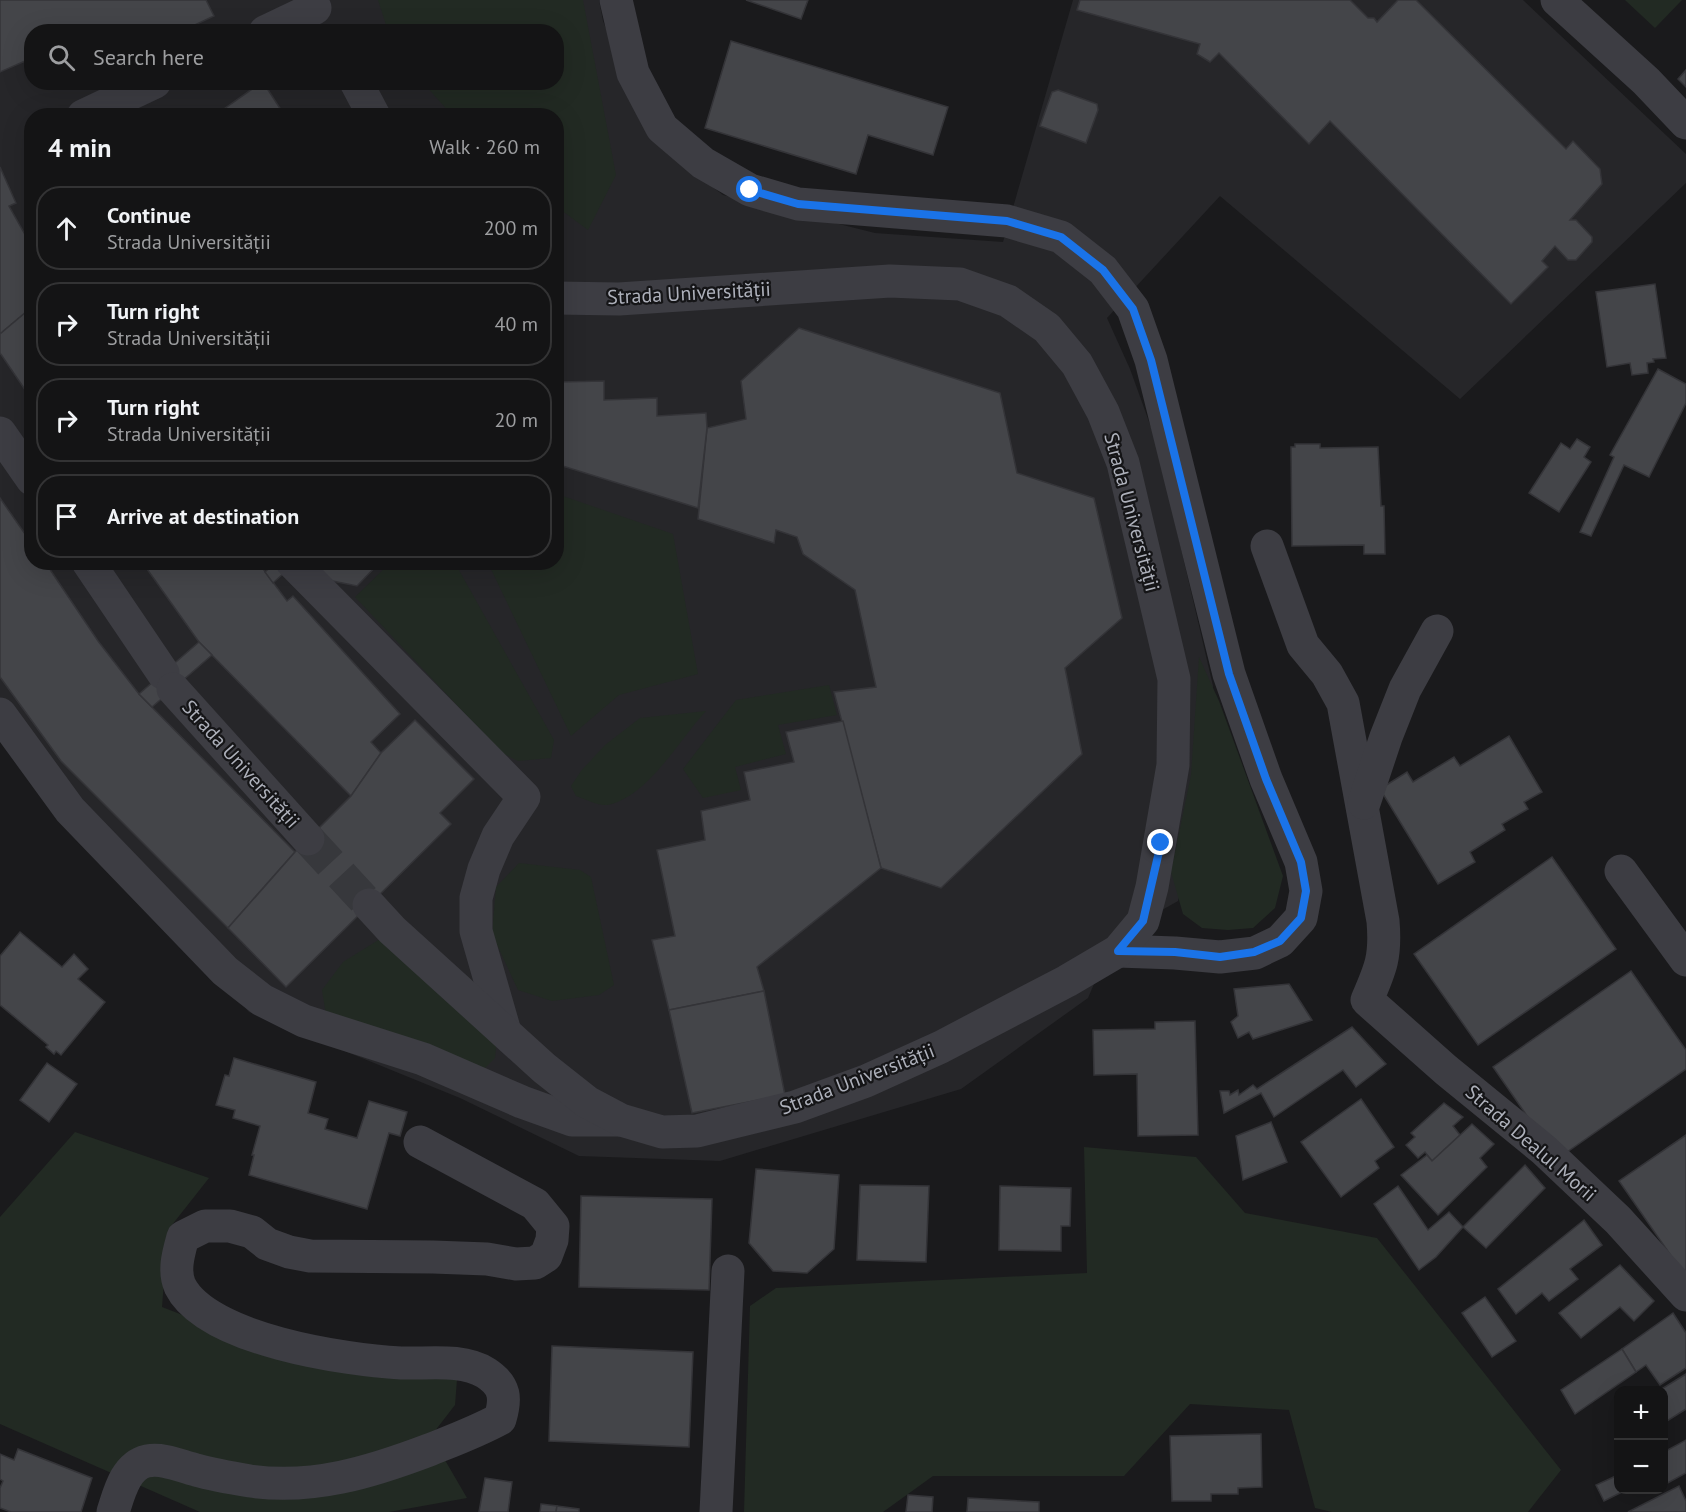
<!DOCTYPE html>
<meta charset="utf-8">
<style>
:root{--surface:#141415;--page:#212122;--text:#f1f3f6;--muted:#9d9ea0;--line:#333334}
body{margin:0;font-family:"PT Sans",sans-serif;background:var(--page);color:var(--text)}
.controls{position:absolute;right:18px;bottom:18px;display:grid;overflow:hidden;border-radius:12px;box-shadow:0 6px 24px #0002}
.controls button{width:54px;height:54px;display:grid;place-items:center;padding:0;border:0;border-bottom:2px solid var(--line);background:var(--surface);color:var(--text);font:30px sans-serif}
.stop{position:absolute;width:18px;height:18px;margin:-14px;border:4px solid #1a73e8;border-radius:50%;background:#fff}
.stop.end{background:#1a73e8;border-color:#fff;box-shadow:0 2px 6px #0008}
.list{margin:0;padding:0;list-style:none}
h2{display:flex;justify-content:space-between;align-items:center;height:78px;margin:0;padding:0 24px;font-size:26px}
h2 small{font-size:20px;font-weight:400;color:var(--muted)}
.list li{display:grid;grid-template-columns:39px 1fr auto;gap:18px;align-items:center;box-sizing:border-box;height:84px;margin:0 12px 12px;padding:0 12px;border:2px solid var(--line);border-radius:24px}
.list b{display:block;font-size:22px;white-space:nowrap}
.list p{margin:0;font-size:20px;white-space:nowrap;color:var(--muted)}
.list em{font-size:20px;font-style:normal;color:var(--muted)}
.icon{flex:none;width:33px;height:33px;fill:none;stroke:currentColor;stroke-width:2;stroke-linecap:round;stroke-linejoin:round}
.map{position:relative;flex:none;width:1686px;height:1512px;overflow:hidden}
.search{position:absolute;background:var(--surface);box-shadow:0 6px 24px #0002;left:24px;top:24px;width:540px;height:66px;display:flex;align-items:center;gap:15px;box-sizing:border-box;padding:0 21px;border-radius:24px;color:var(--muted);font-size:22px}
.panel{position:absolute;background:var(--surface);box-shadow:0 6px 24px #0002;left:24px;top:108px;width:540px;height:462px;border-radius:24px}
.map>svg:first-child{display:block}
</style>
<div class="map">
<svg width="1686" height="1512" viewBox="0 0 1686 1512">
<rect width="100%" height="100%" fill="#1a1a1c"/>
<path fill="#262629" fill-rule="evenodd" d="M0 0H599L603 21 649 138 723 195 875 233 1003 242 1073 0H1523L1686 154V183L1460 399 1220 196 1107 318 1130 369 1156 441 1213 686 1208 777 1178 901 1114 937 1088 998 961 1089 720 1161 579 1156 460 1098 249 1012 63 800 0 715ZM32 32H556V82H32ZM32 116H556V562H32Z"/>
<g fill="#222a23">
<polygon points="378,0 583,0 616,175 588,230 557,207 556,116 452,115 423,83 556,82 556,32 388,31"/>
<polygon points="1625,0 1682,0 1655,28"/>
<polygon points="557,494 673,534 698,674 619,695 571,736 488,563 556,562"/>
<polygon points="390,563 455,563 554,740 551,758 518,761 502,753 355,597"/>
<polygon points="1199,657 1219,701 1283,876 1275,908 1253,928 1228,930 1202,928 1183,914 1171,872 1191,775"/>
<polygon points="829,685 837,715 778,725 786,754 735,767 741,790 703,798 683,769 736,700"/>
<path d="M706 711C680 739 647 798 607 805 598 806 585 799 576 796L571 786 581 771 605 745 640 718Z"/>
<polygon points="519,863 580,870 591,877 614,985 599,995 552,1001 518,990 492,934 496,887"/>
<polygon points="380,939 497,1039 495,1058 484,1069 326,1015 322,990 343,962"/>
<polygon points="75,1132 209,1178 168,1230 162,1307 247,1340 457,1379 455,1405 431,1436 467,1498 389,1512 200,1512 0,1424 0,1217"/>
<polygon points="1084,1147 1196,1157 1245,1213 1377,1238 1561,1470 1528,1512 1332,1512 1315,1508 1289,1410 1190,1404 1124,1476 933,1476 883,1512 744,1512 750,1306 776,1288 1087,1273"/>
</g>
<g fill="#444549" stroke="#343438" stroke-width="1.5">
<polygon points="0,0 206,0 214,16 180,32 32,32 32,58 0,72"/>
<polygon points="746,0 808,0 801,19"/>
<polygon points="1080,0 1350,0 1368,18 1374,18 1377,22 1398,0 1416,0 1566,149 1573,141 1600,169 1602,184 1570,220 1576,220 1592,237 1592,242 1576,260 1568,260 1555,246 1542,261 1548,267 1511,304 1330,121 1309,144 1219,53 1210,62 1197,54 1200,44 1077,10"/>
<polygon points="731,41 948,107 933,155 868,135 856,174 705,128"/>
<polygon points="1686,70 1686,87 1678,79"/>
<polygon points="263,82 285,116 214,116 262,82"/>
<polygon points="1058,90 1097,104 1098,110 1086,143 1040,126 1052,92"/>
<polygon points="0,167 16,203 9,206 32,247 32,307 0,334"/>
<polygon points="1655,284 1666,358 1653,359 1654,362 1647,363 1648,373 1632,375 1630,363 1607,367 1596,292"/>
<polygon points="32,307 32,400 0,353 0,334"/>
<polygon points="799,328 1000,393 1017,473 1094,498 1122,618 1065,668 1082,754 941,888 881,868 834,692 876,687 855,590 803,554 797,537 776,530 774,543 698,519 707,428 746,419 741,381"/>
<polygon points="556,363 558,363 558,382 604,381 604,400 657,398 657,416 706,413 707,428 698,508 556,464"/>
<polygon points="1658,369 1686,384 1686,403 1649,477 1624,465 1591,536 1580,532 1614,457 1610,455"/>
<polygon points="1577,439 1590,447 1584,457 1591,462 1559,512 1529,493 1561,443 1570,449"/>
<polygon points="1295,444 1320,444 1320,448 1378,447 1381,506 1384,506 1385,554 1364,554 1364,545 1292,546 1291,447 1295,447"/>
<polygon points="0,498 32,544 32,562 45,562 98,641 139,694 295,852 228,928 61,761 0,677"/>
<polygon points="142,562 258,562 287,601 293,596 400,714 371,742 381,753 351,796 199,642"/>
<polygon points="276,562 296,562 273,583 265,572"/>
<polygon points="304,562 380,562 357,586 308,576"/>
<polygon points="199,642 212,655 152,707 139,694"/>
<polygon points="415,720 474,779 440,813 451,824 286,987 228,928 295,852 351,796 381,753"/>
<polygon points="843,721 881,868 757,967 764,991 669,1010 652,940 675,936 657,850 705,840 701,811 750,800 744,772 794,762 786,732"/>
<polygon points="1509,736 1542,792 1524,802 1528,809 1502,824 1505,830 1470,852 1475,862 1438,884 1380,789 1407,772 1413,782 1454,757 1460,766"/>
<polygon points="1552,857 1616,949 1478,1045 1414,954"/>
<polygon points="20,932 62,967 74,954 88,969 78,979 105,1002 61,1055 56,1051 54,1054 46,1047 48,1045 0,1005 0,956"/>
<polygon points="1631,971 1686,1050 1686,1069 1557,1159 1493,1067"/>
<polygon points="1289,984 1312,1020 1253,1039 1249,1032 1238,1038 1231,1022 1238,1016 1234,989"/>
<polygon points="764,991 785,1095 692,1113 669,1010"/>
<polygon points="1195,1021 1198,1135 1138,1136 1137,1074 1094,1075 1093,1030 1155,1029 1155,1022"/>
<polygon points="1352,1027 1386,1064 1356,1087 1343,1070 1274,1117 1261,1093 1224,1113 1220,1091 1229,1091 1230,1095 1238,1090 1239,1095 1253,1085 1257,1089"/>
<polygon points="234,1058 316,1082 308,1113 328,1119 325,1129 357,1138 369,1101 407,1112 400,1136 389,1133 367,1209 249,1175 254,1155 252,1155 260,1126 233,1118 235,1110 216,1105 225,1075 229,1076"/>
<polygon points="47,1063 77,1084 49,1122 20,1100"/>
<polygon points="1361,1099 1394,1147 1375,1161 1379,1168 1341,1197 1301,1142"/>
<polygon points="1444,1103 1463,1117 1453,1126 1460,1135 1432,1161 1425,1152 1418,1158 1406,1145 1415,1137 1411,1133"/>
<polygon points="1271,1122 1287,1162 1243,1180 1236,1136"/>
<polygon points="1472,1124 1494,1144 1480,1158 1487,1167 1438,1215 1401,1175 1427,1155 1432,1161"/>
<polygon points="1686,1135 1686,1271 1683,1273 1619,1181"/>
<polygon points="1525,1165 1545,1188 1486,1248 1463,1227"/>
<polygon points="756,1169 839,1175 834,1249 807,1273 773,1271 749,1243"/>
<polygon points="860,1185 929,1186 926,1262 857,1260"/>
<polygon points="1000,1186 1071,1188 1070,1226 1061,1226 1061,1251 999,1250"/>
<polygon points="1398,1186 1428,1230 1449,1212 1463,1227 1436,1257 1419,1270 1374,1204"/>
<polygon points="581,1196 712,1199 709,1290 579,1287"/>
<polygon points="1584,1220 1602,1245 1570,1269 1578,1279 1549,1301 1542,1293 1516,1314 1498,1289"/>
<polygon points="1620,1265 1654,1301 1634,1321 1620,1307 1581,1338 1559,1313"/>
<polygon points="1485,1297 1516,1341 1492,1357 1462,1313"/>
<polygon points="1673,1313 1686,1333 1686,1368 1660,1385 1646,1365 1636,1372 1622,1349"/>
<polygon points="552,1346 693,1352 689,1447 549,1441"/>
<polygon points="1622,1349 1636,1372 1575,1414 1561,1390"/>
<polygon points="1686,1374 1686,1409 1664,1423 1664,1390 1660,1390"/>
<polygon points="1261,1434 1262,1487 1238,1488 1238,1494 1211,1494 1211,1501 1172,1501 1170,1436"/>
<polygon points="1686,1440 1686,1473 1664,1485 1664,1452"/>
<polygon points="18,1449 92,1478 81,1512 11,1512 0,1508 0,1488 3,1481 0,1479 0,1454 14,1460"/>
<polygon points="1618,1475 1618,1490 1626,1490 1604,1501 1596,1485"/>
<polygon points="485,1478 512,1482 508,1512 479,1512"/>
<polygon points="1679,1486 1686,1501 1686,1512 1628,1512"/>
<polygon points="908,1495 933,1497 932,1512 906,1512"/>
<polygon points="968,1498 1039,1502 1039,1512 967,1512"/>
<polygon points="541,1504 557,1506 556,1512 540,1512"/>
<polygon points="557,1506 579,1509 579,1512 556,1512"/>
</g>
<g fill="none" stroke-linecap="round" stroke-linejoin="round">
<polyline stroke="#37383c" stroke-width="33" stroke-dasharray="33 16" stroke-linecap="butt" points="308,839 369,905"/>
<g stroke="#3d3d43" stroke-width="33">
<polyline points="616,0 633,73 662,128 703,163 750,190 798,204 1007,221 1061,237 1103,270 1133,309 1151,360 1229,674 1266,779 1301,862 1306,891 1301,918 1280,941 1255,953 1220,957 1175,953 1118,951"/>
<polyline points="1557,0 1646,81 1686,123"/>
<polyline points="265,32 315,8"/>
<polyline points="356,82 374,116"/>
<polyline points="83,116 155,82"/>
<polyline points="0,433 32,479"/>
<path d="M1267 546 1303 645 1327 674 1343 703 1383 921C1386 956 1381 968 1367 1000L1446 1070 1544 1150 1618 1220 1686 1295"/>
<polyline points="88,562 163,673"/>
<polyline points="292,562 524,797 498,836 484,869 476,898 476,931 505,1032"/>
<polyline points="173,689 308,839"/>
<polyline points="0,714 70,810 225,971 262,1000 304,1021 423,1059 522,1102 572,1120 619,1120"/>
<polyline points="1364,803 1386,737 1405,689 1437,631"/>
<polyline points="1621,871 1686,960"/>
<polyline points="369,905 392,930 544,1068 587,1102 621,1120 662,1132 697,1131 795,1107 866,1081 941,1047 1067,981 1118,951 1143,921 1152,887 1173,765 1174,679 1123,463 1103,412 1077,364 1047,328 1008,301 960,284 890,281 619,299 556,298"/>
<path d="M113 1512C119 1494 125 1466 147 1461 164 1458 180 1466 196 1470 214 1475 232 1478 250 1481 313 1490 371 1472 429 1450 454 1440 476 1432 500 1419 506 1399 506 1386 486 1373 462 1358 428 1364 401 1363 346 1360 207 1340 180 1286 173 1270 179 1252 183 1237L205 1226H230L252 1232 267 1244 289 1252 310 1256 433 1257 487 1259 516 1264 535 1263 546 1256 552 1240 553 1226 535 1204 420 1142"/>
<polyline points="716,1512 728,1271"/>
</g>
</g>
<g fill="none" stroke-linecap="round" stroke-linejoin="round">
<polyline stroke="#1a73e8" stroke-width="8" points="750,190 798,204 1007,221 1061,237 1103,270 1133,309 1151,360 1229,674 1266,779 1301,862 1306,891 1301,918 1280,941 1254,952 1220,957 1175,952 1118,951 1143,921 1161,843"/>
</g>
<g text-anchor="middle" stroke-width="4.5" stroke-linejoin="round" paint-order="stroke">
<g font-size="20" fill="#adb0ba" stroke="#151517">
<text transform="translate(689 293) rotate(-3)" y="7">Strada Universității</text>
<text transform="translate(1132 512) rotate(75)" y="7">Strada Universității</text>
<text transform="translate(241 764) rotate(48)" y="7">Strada Universității</text>
<text transform="translate(857 1079) rotate(-21)" y="7">Strada Universității</text>
<text transform="translate(1531 1143) rotate(41)" y="7">Strada Dealul Morii</text>
</g>
</g>
</svg>
<div class="controls">
<button>+</button>
<button>−</button>
</div>
<div class="stop" style="left:750px;top:190px"></div>
<div class="stop end" style="left:1161px;top:843px"></div>
<div class="search"><svg class="icon" aria-label="search" viewBox="0 0 24 24"><circle cx="10" cy="10" r="6"/><path d="M15 15l6 6"/></svg>Search here</div>
<section class="panel">
<h2>4 min<small>Walk · 260 m</small></h2>
<ul class="list">
<li><svg class="icon" aria-label="ahead" viewBox="0 0 24 24"><path d="M12 20V5M6 11l6-6 6 6"/></svg><div><b>Continue</b><p>Strada Universității</p></div><em>200 m</em></li>
<li><svg class="icon" aria-label="right" viewBox="0 0 24 24"><path d="M7 20v-9h11M14 6l5 5-5 5"/></svg><div><b>Turn right</b><p>Strada Universității</p></div><em>40 m</em></li>
<li><svg class="icon" aria-label="right" viewBox="0 0 24 24"><path d="M7 20v-9h11M14 6l5 5-5 5"/></svg><div><b>Turn right</b><p>Strada Universității</p></div><em>20 m</em></li>
<li><svg class="icon" aria-label="arrive" viewBox="0 0 24 24"><path d="M6 21V4h12l-3 4 3 4H6"/></svg><div><b>Arrive at destination</b></div></li>
</ul>
</section>
</div>
